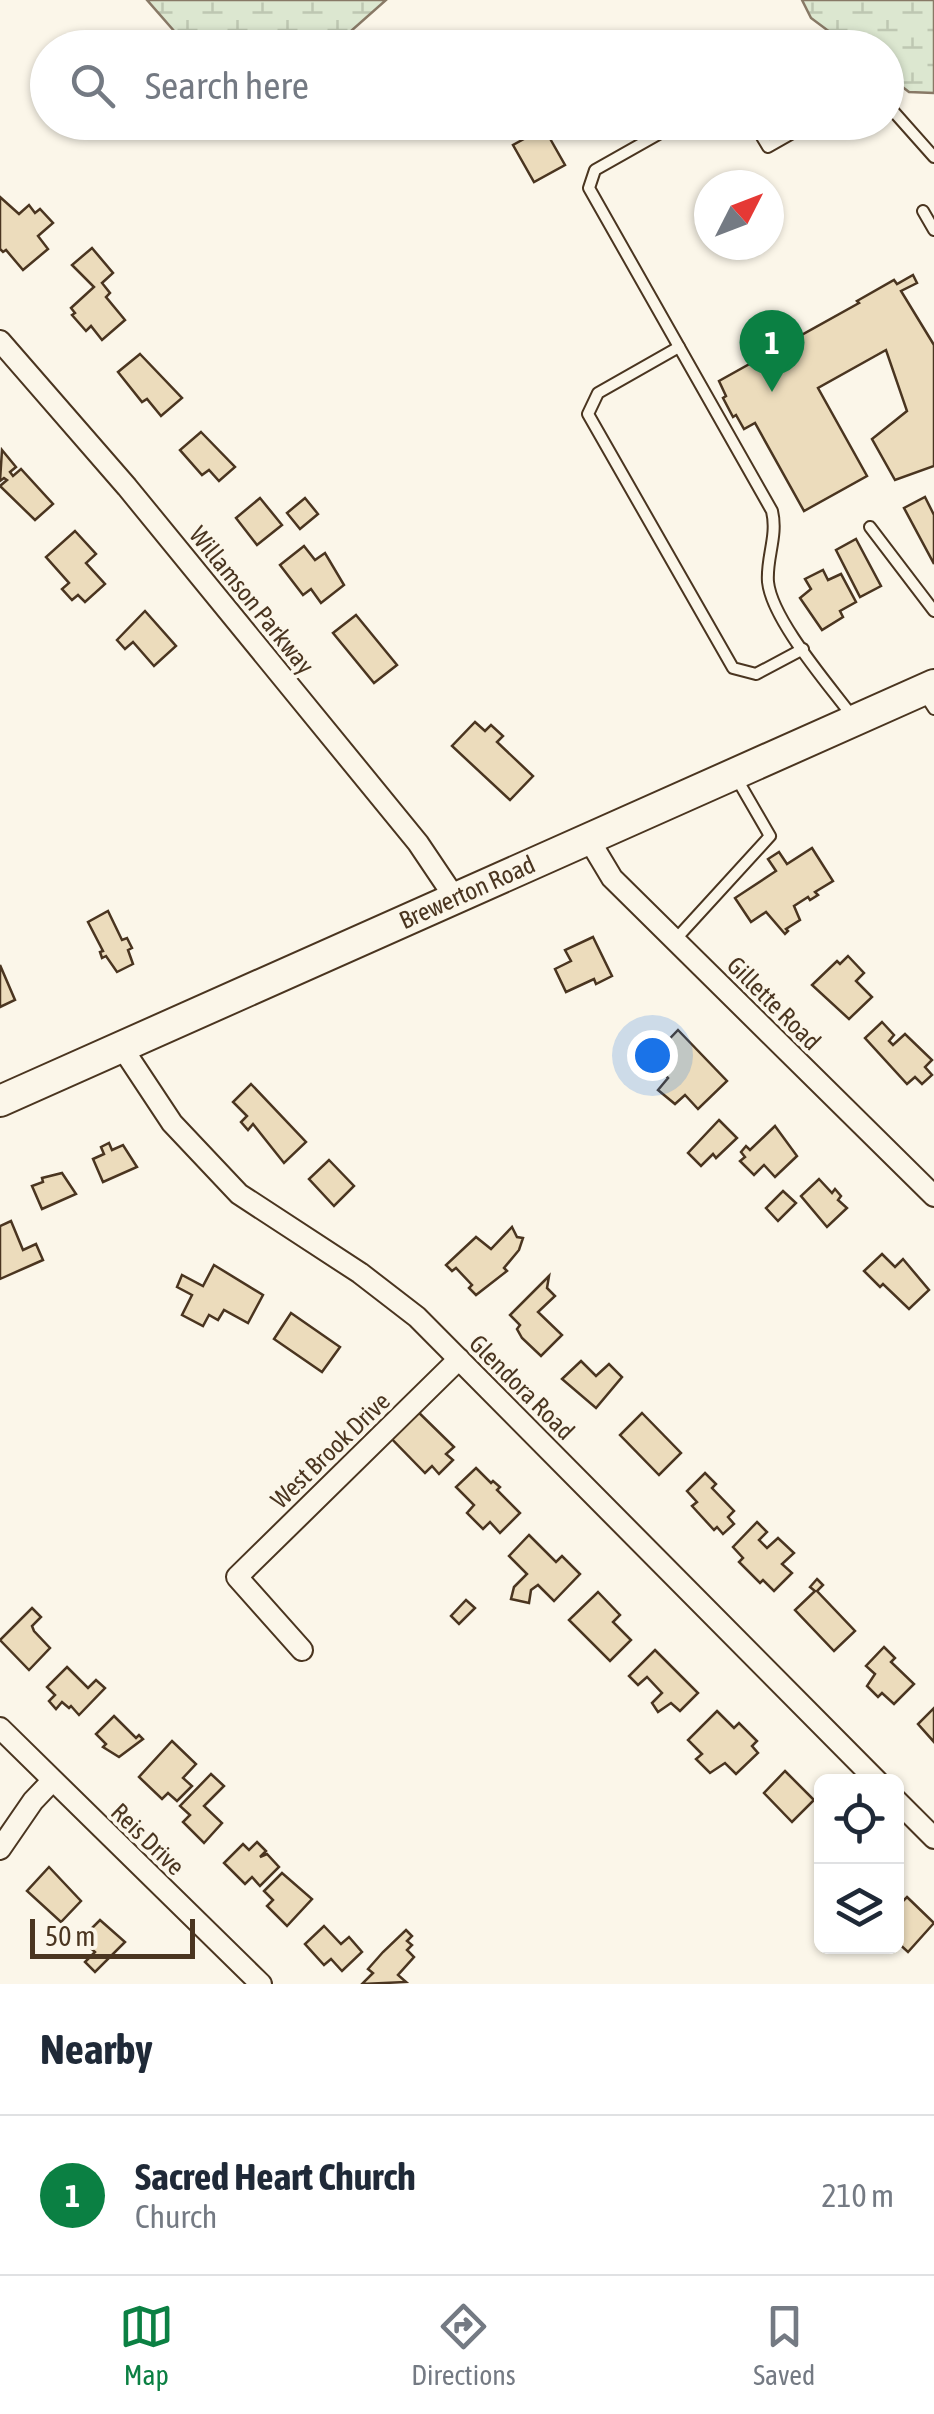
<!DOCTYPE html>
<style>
:root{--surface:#fff;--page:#f2f2f3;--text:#1f2937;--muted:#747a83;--line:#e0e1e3;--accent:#0b8043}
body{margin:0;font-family:"Asap Condensed",sans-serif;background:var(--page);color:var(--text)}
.controls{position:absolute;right:30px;bottom:30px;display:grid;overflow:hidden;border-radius:15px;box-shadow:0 2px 8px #0004}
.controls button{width:90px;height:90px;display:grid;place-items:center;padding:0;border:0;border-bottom:2px solid var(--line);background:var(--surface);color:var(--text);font:50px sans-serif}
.compass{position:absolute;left:694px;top:170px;width:90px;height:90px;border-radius:50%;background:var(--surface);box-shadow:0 2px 8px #0004;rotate:48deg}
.scale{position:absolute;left:30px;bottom:25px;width:165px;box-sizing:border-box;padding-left:10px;border:5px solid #4a3520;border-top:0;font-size:28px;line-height:35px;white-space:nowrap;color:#4a3520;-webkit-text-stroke:8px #fbf6e9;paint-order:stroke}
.you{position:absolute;left:652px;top:1055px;width:35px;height:35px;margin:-25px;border:8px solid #fff;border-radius:50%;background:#1a73e8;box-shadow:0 0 0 15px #1a73e833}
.badge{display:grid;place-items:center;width:65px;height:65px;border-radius:50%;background:var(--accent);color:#fff;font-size:32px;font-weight:700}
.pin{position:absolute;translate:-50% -82px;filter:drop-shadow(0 2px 5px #0008)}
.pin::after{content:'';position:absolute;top:52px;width:35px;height:30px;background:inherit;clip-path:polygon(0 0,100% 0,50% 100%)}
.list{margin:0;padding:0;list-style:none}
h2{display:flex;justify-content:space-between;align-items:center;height:130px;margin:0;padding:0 40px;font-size:42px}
h2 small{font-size:32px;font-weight:400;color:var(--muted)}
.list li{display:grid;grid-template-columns:65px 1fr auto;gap:30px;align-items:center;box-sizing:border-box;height:160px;padding:0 40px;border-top:2px solid var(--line)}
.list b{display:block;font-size:38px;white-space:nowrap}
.list p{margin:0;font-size:32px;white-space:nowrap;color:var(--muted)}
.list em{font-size:32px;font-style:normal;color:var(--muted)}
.icon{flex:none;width:55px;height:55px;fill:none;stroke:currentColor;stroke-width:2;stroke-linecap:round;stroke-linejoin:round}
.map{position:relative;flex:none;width:934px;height:1984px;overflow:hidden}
.search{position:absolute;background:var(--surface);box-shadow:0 2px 8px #0004;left:30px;right:30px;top:30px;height:110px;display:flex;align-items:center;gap:25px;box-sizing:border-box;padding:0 35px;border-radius:55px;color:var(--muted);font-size:38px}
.sheet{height:290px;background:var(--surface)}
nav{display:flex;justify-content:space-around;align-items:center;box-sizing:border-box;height:140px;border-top:2px solid var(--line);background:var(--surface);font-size:28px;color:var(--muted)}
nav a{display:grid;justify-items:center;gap:5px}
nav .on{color:var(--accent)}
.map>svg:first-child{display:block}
</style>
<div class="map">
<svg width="934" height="1984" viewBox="0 0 934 1984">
<defs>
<pattern id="wetland-marsh" width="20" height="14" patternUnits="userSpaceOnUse" patternTransform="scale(2.5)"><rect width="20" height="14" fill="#dce7d0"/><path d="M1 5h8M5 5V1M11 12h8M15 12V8" fill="none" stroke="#bec7b2"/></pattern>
</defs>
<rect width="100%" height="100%" fill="#fbf6e9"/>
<g fill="url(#wetland-marsh)" stroke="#887966" stroke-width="2.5">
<polygon points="147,0 386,0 333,47 189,48"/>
<polygon points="802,0 934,0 934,93 909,92 887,75 886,48 850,47 811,18"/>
</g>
<g fill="#ecdcbc" stroke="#4a3520" stroke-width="2.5">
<polygon points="544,128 565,165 534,182 513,145"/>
<polygon points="0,197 19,214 29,205 35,213 40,209 53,223 38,236 48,249 23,270 6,250 3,252 0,249"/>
<polygon points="92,248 113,273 102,283 110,293 106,297 125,320 102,340 91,326 86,331 72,315 75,313 71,308 94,287 72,265"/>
<polygon points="913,275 917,283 901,291 934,345 934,466 895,480 872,439 907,411 886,350 818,388 867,476 804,511 755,423 744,429 736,415 733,417 723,398 726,396 719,381 859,303 857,301 894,280 897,284"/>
<polygon points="140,354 182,398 161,416 147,399 142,402 118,372"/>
<polygon points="201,432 235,467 219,481 209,470 202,475 180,450"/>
<polygon points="2,450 16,467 10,472 13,476 21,469 53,504 35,520 0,486 7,480 4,478 0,481"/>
<polygon points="925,497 934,515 934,564 904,508"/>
<polygon points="260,498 282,525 257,545 236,518"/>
<polygon points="305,498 318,514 300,529 287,513"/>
<polygon points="75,531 96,554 86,563 105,584 85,602 78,595 72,600 62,589 69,583 46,557"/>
<polygon points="856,539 881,586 860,597 836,550"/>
<polygon points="304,546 315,560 325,553 344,585 321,603 311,589 303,595 280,565"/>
<polygon points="823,570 828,580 841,574 856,602 840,611 843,617 822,630 800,598 811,589 805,579"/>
<polygon points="145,611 176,646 154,666 133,642 125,649 117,640"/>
<polygon points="356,615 397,665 374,683 333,633"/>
<polygon points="475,722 485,731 491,725 503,736 497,742 533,776 510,800 452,746"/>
<polygon points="812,848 833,881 815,892 818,895 810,900 808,897 794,906 800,920 786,929 788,931 785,934 766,912 751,922 735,898 776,871 768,859 779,852 787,864"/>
<polygon points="108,911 122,940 127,938 132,948 128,950 133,964 117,972 106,956 102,958 100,952 103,951 88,922"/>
<polygon points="593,937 612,976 596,984 594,979 566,992 555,969 571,961 565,950"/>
<polygon points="848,956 864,973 856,981 872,997 849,1019 812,985 837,961 840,964"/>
<polygon points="0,965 15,1000 0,1007"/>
<polygon points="882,1022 894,1035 889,1041 893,1045 905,1034 932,1060 925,1067 932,1075 922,1084 915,1077 907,1084 865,1038"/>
<polygon points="678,1030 727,1081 698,1109 685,1095 675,1104 658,1090 668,1078 659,1068 668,1060 658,1051"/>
<polygon points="251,1084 306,1142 284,1163 253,1124 248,1130 241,1122 247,1116 233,1102"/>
<polygon points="719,1120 737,1138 716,1158 713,1154 701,1166 688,1153"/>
<polygon points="775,1126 797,1156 775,1177 764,1165 754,1175 740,1161 745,1157 741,1152 746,1146 750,1150"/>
<polygon points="109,1143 112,1150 123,1145 137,1167 103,1182 93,1159 104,1154 101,1147"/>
<polygon points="329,1160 354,1186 334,1206 309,1179"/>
<polygon points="62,1173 76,1194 42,1209 32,1186 43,1182 42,1178"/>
<polygon points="819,1179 832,1193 835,1189 841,1196 838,1200 847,1208 827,1227 801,1196"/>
<polygon points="783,1191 796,1203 778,1221 766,1208"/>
<polygon points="11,1221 23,1250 36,1244 43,1260 0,1279 0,1226"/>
<polygon points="512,1227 517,1237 523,1238 519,1250 504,1268 507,1271 476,1295 469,1288 472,1285 456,1268 452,1271 446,1265 476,1237 491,1249"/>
<polygon points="882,1254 895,1267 903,1259 929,1290 909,1309 883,1284 880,1287 864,1271"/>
<polygon points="214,1265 263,1295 248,1323 224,1310 218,1320 209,1315 203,1326 182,1315 192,1295 177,1287 182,1275 203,1286"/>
<polygon points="549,1276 547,1288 555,1296 538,1312 562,1335 541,1356 522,1338 517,1329 520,1325 510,1315"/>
<polygon points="291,1313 340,1347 322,1372 274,1339"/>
<polygon points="581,1361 596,1376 609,1364 622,1377 596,1408 562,1379"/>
<polygon points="411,1405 454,1447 446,1454 453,1460 439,1474 432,1466 425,1473 385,1432"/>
<polygon points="642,1413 681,1453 659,1475 620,1435"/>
<polygon points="476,1468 491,1483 493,1481 500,1487 497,1490 520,1513 500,1533 490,1522 483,1529 467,1513 474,1505 456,1487"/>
<polygon points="705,1473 716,1484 712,1488 734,1511 728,1517 734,1524 723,1534 717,1527 714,1530 692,1506 697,1502 687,1491"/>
<polygon points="757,1522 767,1532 759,1540 767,1548 778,1538 794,1553 782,1564 792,1573 774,1591 763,1580 760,1583 739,1562 743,1558 733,1547"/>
<polygon points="529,1535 556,1562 562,1556 580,1574 554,1601 538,1585 531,1590 529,1603 511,1599 514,1587 527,1574 509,1556"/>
<polygon points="817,1579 823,1585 817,1591 855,1631 834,1651 795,1610 815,1591 810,1587"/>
<polygon points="598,1592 620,1615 613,1622 631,1640 610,1661 569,1620"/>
<polygon points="466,1600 475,1608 459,1624 451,1616"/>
<polygon points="32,1608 41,1617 32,1626 34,1631 50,1648 29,1670 0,1640"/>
<polygon points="884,1647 895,1658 891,1662 914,1684 894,1704 882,1693 878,1697 867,1686 875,1674 866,1666"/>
<polygon points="655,1650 698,1693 680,1711 671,1703 658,1712 652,1703 662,1693 647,1677 638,1685 629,1676"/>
<polygon points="67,1667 88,1688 96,1680 105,1688 79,1715 71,1706 69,1708 62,1702 56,1709 49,1701 55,1695 47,1687"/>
<polygon points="934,1708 934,1742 918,1724"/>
<polygon points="717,1711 734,1728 739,1723 757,1741 752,1746 758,1753 736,1774 725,1763 710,1773 696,1759 702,1754 688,1740"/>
<polygon points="114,1716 136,1738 139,1735 143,1739 119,1757 103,1747 106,1744 96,1734"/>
<polygon points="172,1741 196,1764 183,1778 192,1786 177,1801 168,1793 162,1799 139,1777"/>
<polygon points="785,1771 814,1800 792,1822 764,1793"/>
<polygon points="211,1774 224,1786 204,1806 222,1823 204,1843 183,1822 190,1815 180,1806"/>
<polygon points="257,1842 266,1851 260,1857 267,1854 279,1867 260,1886 252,1877 245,1884 224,1863 243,1844 249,1850"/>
<polygon points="49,1867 81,1901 61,1922 27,1891"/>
<polygon points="282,1873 312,1899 287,1926 267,1906 273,1900 264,1891"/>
<polygon points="907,1897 934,1923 908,1952 896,1941 896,1908"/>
<polygon points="100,1920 125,1942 95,1972 85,1962 95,1952 81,1939"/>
<polygon points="324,1926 341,1944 349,1937 362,1952 342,1971 331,1959 324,1965 305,1944"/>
<polygon points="406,1930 412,1936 407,1941 412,1945 407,1950 414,1957 398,1975 406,1982 362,1984 373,1973 368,1969 383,1952"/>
</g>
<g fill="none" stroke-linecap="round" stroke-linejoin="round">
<defs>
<g id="service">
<polyline points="886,103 934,157"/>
<path d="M680 122 595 170 589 188 772 511C778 536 766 558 768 582 772 620 829 685 852 716"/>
<polyline points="753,122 768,147 812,122"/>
<polyline points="923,211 934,230"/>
<polyline points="679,347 598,393 588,414 733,668 756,674 803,649"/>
<polyline points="870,527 934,611"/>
<polyline points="923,692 934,709"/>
<polyline points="675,940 770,836 737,779"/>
</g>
<g id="minor">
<polyline points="0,341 127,487 418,843 455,898"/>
<polyline points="588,838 612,878 934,1196"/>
<polyline points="121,1046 172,1123 239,1194 360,1273 417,1317 878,1782"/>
<polyline points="302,1650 237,1577 459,1359"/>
<polyline points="0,1728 261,1984"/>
<polyline points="896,1800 934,1838"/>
<polyline points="0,1849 33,1801 52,1781"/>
</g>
<polyline id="primary" points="0,1101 934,685"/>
</defs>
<use href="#service" stroke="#4a3520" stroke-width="14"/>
<use href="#minor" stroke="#4a3520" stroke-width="24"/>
<use href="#primary" stroke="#4a3520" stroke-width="34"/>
<use href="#service" stroke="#fbf6e9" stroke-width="10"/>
<use href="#minor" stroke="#fbf6e9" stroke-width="20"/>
<use href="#primary" stroke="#fbf6e9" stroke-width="30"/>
</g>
<g text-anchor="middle" stroke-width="8" stroke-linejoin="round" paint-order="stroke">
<g font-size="25" fill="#4a3520" stroke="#fbf6e9">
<text transform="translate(252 600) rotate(51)" y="9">Willamson Parkway</text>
<text transform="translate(467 892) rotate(-24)" y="9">Brewerton Road</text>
<text transform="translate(774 1003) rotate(45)" y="9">Gillette Road</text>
<text transform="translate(522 1387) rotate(45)" y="9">Glendora Road</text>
<text transform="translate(330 1450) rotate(-44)" y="9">West Brook Drive</text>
<text transform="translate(148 1839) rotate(44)" y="9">Reis Drive</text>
</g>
</g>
</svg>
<div class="controls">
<button><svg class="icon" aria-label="locate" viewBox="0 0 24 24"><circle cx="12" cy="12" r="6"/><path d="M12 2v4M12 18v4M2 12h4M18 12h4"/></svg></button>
<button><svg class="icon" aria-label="layers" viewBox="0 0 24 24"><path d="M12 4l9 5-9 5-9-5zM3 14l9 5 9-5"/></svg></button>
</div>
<svg class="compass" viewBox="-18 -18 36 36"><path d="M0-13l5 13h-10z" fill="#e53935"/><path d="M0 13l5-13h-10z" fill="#747a83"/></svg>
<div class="scale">50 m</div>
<div class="you"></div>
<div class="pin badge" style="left:772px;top:392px">1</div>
<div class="search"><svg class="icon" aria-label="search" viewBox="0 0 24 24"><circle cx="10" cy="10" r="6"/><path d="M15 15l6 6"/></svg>Search here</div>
</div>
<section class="sheet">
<h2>Nearby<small></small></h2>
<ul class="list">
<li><span class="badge">1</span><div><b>Sacred Heart Church</b><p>Church</p></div><em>210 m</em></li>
</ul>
</section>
<nav>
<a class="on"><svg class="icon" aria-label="map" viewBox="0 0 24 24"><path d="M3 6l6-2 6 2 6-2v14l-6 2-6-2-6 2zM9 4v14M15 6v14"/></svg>Map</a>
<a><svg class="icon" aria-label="directions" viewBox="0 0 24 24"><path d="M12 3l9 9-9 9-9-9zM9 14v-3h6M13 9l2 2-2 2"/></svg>Directions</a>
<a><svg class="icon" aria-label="saved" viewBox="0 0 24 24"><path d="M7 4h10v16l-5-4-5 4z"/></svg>Saved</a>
</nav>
